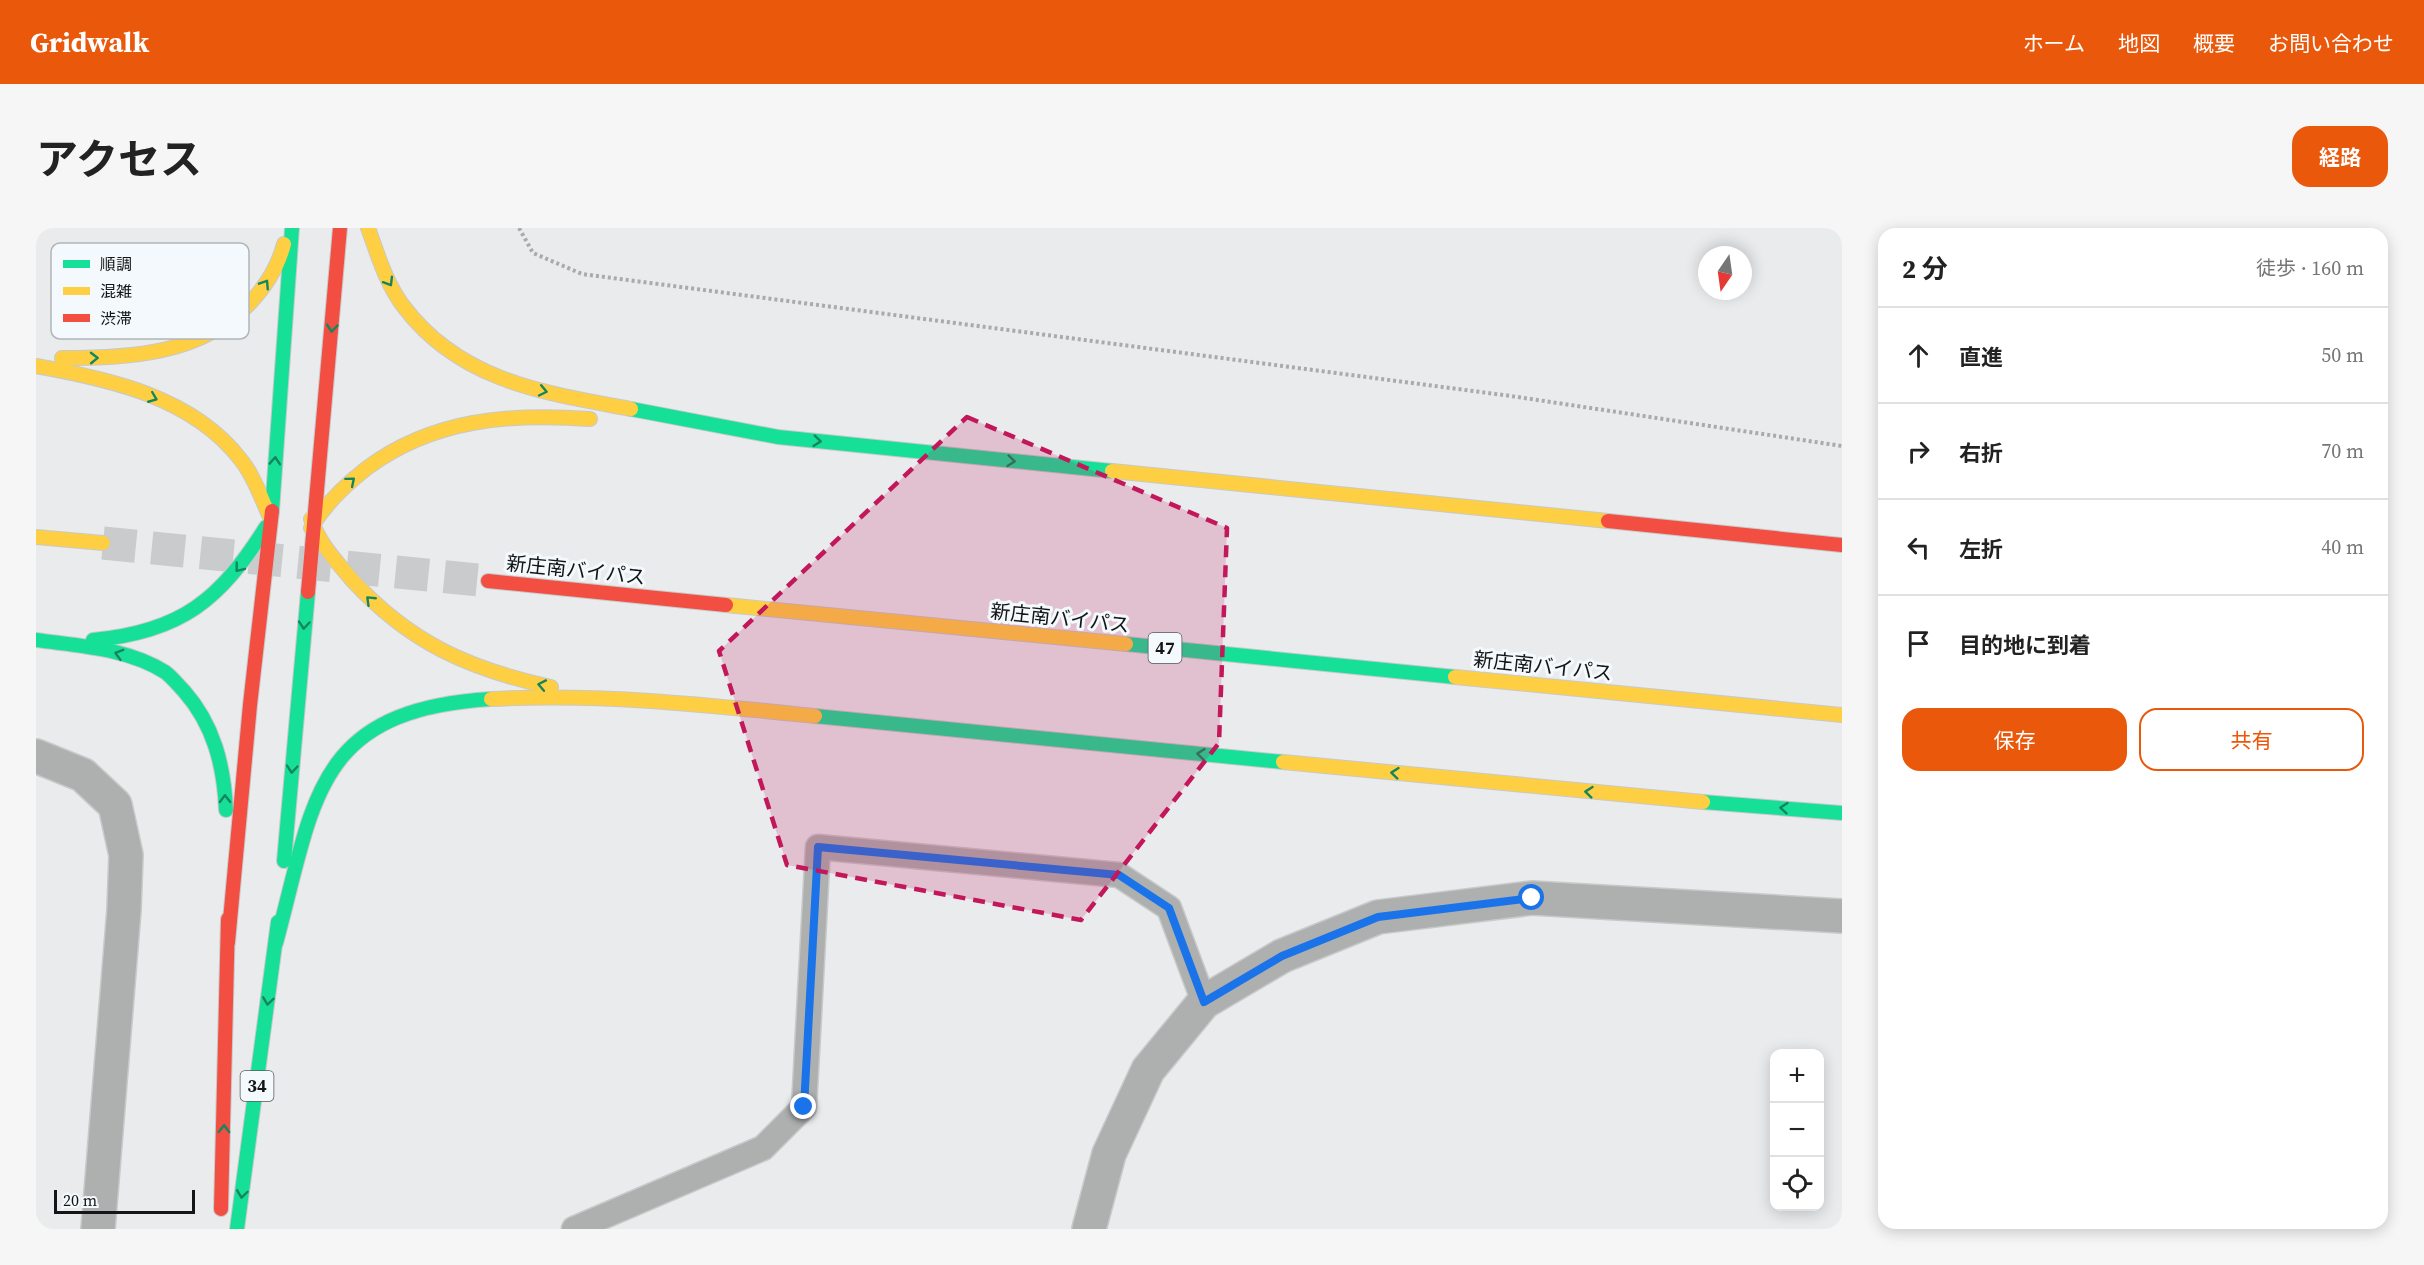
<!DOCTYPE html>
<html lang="ja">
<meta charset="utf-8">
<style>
:root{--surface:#fff;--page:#f6f6f6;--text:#222;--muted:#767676;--line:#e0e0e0;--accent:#ea580c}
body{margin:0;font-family:"Source Serif 4","Noto Sans JP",serif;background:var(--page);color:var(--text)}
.controls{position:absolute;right:18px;bottom:18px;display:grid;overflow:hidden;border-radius:12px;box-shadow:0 3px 15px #0003}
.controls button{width:54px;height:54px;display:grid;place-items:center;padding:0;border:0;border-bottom:2px solid var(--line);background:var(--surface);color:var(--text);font:30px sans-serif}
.compass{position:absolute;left:1662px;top:18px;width:54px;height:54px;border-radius:50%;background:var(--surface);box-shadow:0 3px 15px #0003;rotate:193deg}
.scale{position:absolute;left:18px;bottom:15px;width:141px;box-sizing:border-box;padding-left:6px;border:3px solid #131516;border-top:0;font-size:16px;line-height:21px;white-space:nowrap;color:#131516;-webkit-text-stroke:4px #f4f9fd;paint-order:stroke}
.stop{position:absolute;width:18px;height:18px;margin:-14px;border:4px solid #1a73e8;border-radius:50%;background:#fff}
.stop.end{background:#1a73e8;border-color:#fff;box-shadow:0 2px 6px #0008}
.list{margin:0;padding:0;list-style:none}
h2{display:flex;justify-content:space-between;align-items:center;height:78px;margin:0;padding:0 24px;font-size:26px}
h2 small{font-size:20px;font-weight:400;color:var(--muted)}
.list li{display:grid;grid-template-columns:39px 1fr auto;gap:18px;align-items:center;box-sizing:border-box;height:96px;padding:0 24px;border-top:2px solid var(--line)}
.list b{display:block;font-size:22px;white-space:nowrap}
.list em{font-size:20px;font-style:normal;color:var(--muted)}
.actions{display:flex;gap:12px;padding:18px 24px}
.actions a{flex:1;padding:14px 0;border:2px solid var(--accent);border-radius:18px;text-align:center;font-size:21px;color:var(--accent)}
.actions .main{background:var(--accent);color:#fff}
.icon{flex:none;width:33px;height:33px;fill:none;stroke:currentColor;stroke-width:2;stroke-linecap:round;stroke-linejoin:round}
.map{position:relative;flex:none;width:1806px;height:1001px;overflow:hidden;border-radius:18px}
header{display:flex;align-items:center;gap:36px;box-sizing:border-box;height:84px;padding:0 30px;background:var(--accent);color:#fff}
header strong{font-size:28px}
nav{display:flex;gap:33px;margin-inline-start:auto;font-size:21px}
.intro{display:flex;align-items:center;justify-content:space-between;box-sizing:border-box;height:144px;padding:0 36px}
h1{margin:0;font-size:42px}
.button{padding:15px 27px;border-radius:18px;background:var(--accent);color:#fff;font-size:21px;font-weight:700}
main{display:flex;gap:36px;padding:0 36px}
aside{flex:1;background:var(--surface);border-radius:18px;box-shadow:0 3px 15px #0003}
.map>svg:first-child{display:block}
</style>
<header>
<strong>Gridwalk</strong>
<nav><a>ホーム</a><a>地図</a><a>概要</a><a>お問い合わせ</a></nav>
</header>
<div class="intro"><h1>アクセス</h1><a class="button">経路</a></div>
<main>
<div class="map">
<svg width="1806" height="1001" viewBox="0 0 1806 1001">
<rect width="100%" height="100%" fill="#e9ebed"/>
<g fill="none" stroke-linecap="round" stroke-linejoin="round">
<polyline stroke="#c9cbcd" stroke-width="33" stroke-dasharray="33 16" stroke-linecap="butt" points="67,315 452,353"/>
<defs>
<polyline id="lane" points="538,1001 727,920 768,879 782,619 1083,647 1133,680 1168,774"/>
<g id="street">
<polyline points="0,528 47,547 79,577 90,627 88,682 62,1001"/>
<polyline points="1053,1001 1073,926 1112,842 1168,774 1246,728 1342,689 1496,670 1806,688"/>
</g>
<g id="fast">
<polyline points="595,181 742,209 1076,243"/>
<polyline points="236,283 256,0"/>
<path d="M0 412C43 418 91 420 129 444 136 449 142 457 148 463 178 497 188 538 190 582"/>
<path d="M57 412C145 404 184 372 230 299"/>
<polyline points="1090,416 1419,449"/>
<polyline points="779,488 1247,534"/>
<polyline points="1667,574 1806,585"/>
<polyline points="248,633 272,364"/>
<path d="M240 715C279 571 278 482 455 471"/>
<polyline points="201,1001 242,694"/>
</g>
<g id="slow">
<path d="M332 0C342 27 350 56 368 79 425 154 510 165 595 181"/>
<path d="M26 130C93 130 165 127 214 75 230 58 242 39 248 16"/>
<path d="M0 138C73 151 157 169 205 232 218 248 225 270 234 289"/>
<polyline points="1076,243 1572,293"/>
<path d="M275 291C283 315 300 333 316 352 374 415 433 441 515 459"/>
<path d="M275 300C289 276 309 257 331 240 397 191 474 185 554 191"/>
<polyline points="0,309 67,315"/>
<polyline points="690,377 1090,416"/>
<polyline points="1419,449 1806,487"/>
<path d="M455 471C563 465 672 477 779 488"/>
<polyline points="1247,534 1667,574"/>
</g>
<g id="jam">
<polyline points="1572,293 1806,317"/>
<polyline points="452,353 690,377"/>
<polyline points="272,364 304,0"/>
<polyline points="192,714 214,477 236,283"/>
<polyline points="185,981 192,691"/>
</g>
</defs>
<use href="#lane" stroke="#c8c9ca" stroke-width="27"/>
<use href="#street" stroke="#c8c9ca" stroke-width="36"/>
<use href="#fast" stroke="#c8c9ca" stroke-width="16"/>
<use href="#slow" stroke="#c8c9ca" stroke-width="16"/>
<use href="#jam" stroke="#c8c9ca" stroke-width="16"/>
<polyline stroke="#a9aaac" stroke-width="4" stroke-dasharray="3 3" stroke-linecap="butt" points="483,0 497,25 546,46 1475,168 1806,218"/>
<use href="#lane" stroke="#aeafaf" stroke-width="24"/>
<use href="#street" stroke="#aeafaf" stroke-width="33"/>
<use href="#fast" stroke="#16e098" stroke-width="14"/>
<use href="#slow" stroke="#ffcf43" stroke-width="14"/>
<use href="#jam" stroke="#f24e42" stroke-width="14"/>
</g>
<defs><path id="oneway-chevron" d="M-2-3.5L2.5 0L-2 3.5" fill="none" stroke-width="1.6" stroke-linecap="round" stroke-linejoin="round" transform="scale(1.5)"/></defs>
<g stroke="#15855e">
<use href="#oneway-chevron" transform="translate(353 54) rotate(59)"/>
<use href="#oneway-chevron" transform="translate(229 56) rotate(-57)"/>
<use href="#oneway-chevron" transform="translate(296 100) rotate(95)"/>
<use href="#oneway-chevron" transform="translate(58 130) rotate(-1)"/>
<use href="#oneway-chevron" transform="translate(507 163) rotate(12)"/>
<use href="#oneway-chevron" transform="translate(117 170) rotate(22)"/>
<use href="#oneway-chevron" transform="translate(781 213) rotate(6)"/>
<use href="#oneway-chevron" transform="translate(239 233) rotate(-86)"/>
<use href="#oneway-chevron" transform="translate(975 233) rotate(6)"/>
<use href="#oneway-chevron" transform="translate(315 253) rotate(-40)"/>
<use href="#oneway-chevron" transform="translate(203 340) rotate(128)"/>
<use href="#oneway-chevron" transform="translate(334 372) rotate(-136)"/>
<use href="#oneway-chevron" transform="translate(268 397) rotate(95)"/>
<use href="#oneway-chevron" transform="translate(83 426) rotate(-164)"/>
<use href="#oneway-chevron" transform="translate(506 457) rotate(-169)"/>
<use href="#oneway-chevron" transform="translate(1165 526) rotate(-174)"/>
<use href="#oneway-chevron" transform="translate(256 541) rotate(95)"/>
<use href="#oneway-chevron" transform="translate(1359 545) rotate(-174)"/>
<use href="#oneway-chevron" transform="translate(1553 564) rotate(-174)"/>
<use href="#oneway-chevron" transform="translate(189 571) rotate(-91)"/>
<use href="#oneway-chevron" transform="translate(1748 580) rotate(-175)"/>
<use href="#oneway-chevron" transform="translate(232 773) rotate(98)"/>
<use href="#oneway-chevron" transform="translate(188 901) rotate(-89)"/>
<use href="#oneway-chevron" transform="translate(206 966) rotate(98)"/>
</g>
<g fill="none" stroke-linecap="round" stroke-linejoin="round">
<polyline stroke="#1a73e8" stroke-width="8" points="768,879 782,619 1083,647 1133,680 1168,774 1246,728 1342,689 1496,670"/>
</g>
<path fill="#c2185b" fill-opacity="0.2" stroke="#c2185b" stroke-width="4.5" stroke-dasharray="12 8" stroke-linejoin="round" d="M931 189 1191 300 1183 515 1045 692 751 637 683 423Z"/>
<g text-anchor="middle" stroke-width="6" stroke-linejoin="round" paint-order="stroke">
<g fill="#f4f9fd" stroke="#56595b" stroke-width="1.5">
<rect x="1112.5" y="405" width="33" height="30" rx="4.5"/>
<rect x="204.5" y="843" width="33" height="30" rx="4.5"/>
</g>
<g font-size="18" font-weight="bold" fill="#131516">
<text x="1129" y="426">47</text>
<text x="221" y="864">34</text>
</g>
<g font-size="20" fill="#131516" stroke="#f4f9fd">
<text transform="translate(540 342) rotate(6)" y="7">新庄南バイパス</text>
<text transform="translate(1024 390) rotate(6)" y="7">新庄南バイパス</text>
<text transform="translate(1507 438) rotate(6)" y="7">新庄南バイパス</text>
</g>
</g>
<rect x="15" y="15" width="198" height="96" rx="9" fill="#f4f9fd" stroke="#b0b5b8" stroke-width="1.5"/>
<rect x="27" y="32" width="27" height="8" fill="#16e098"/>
<rect x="27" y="59" width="27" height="8" fill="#ffcf43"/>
<rect x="27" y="86" width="27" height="8" fill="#f24e42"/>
<g font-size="16" fill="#131516">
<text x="64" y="42">順調</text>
<text x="64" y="69">混雑</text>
<text x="64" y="96">渋滞</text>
</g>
</svg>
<div class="controls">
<button>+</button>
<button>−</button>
<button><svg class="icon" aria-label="locate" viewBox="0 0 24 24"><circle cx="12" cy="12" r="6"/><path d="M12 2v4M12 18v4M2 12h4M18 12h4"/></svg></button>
</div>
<svg class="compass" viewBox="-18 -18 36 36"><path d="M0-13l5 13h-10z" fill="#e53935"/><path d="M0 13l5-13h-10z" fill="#767676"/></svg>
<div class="scale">20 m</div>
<div class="stop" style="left:1496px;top:670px"></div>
<div class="stop end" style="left:768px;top:879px"></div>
</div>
<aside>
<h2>2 分<small>徒歩 · 160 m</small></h2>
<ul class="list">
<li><svg class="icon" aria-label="ahead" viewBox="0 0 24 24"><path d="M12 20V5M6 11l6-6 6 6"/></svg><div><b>直進</b></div><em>50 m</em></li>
<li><svg class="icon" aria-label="right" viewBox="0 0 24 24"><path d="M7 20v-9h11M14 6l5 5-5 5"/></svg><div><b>右折</b></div><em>70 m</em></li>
<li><svg class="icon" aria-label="left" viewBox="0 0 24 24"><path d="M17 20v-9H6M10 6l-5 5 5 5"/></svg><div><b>左折</b></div><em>40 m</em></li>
<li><svg class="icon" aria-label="arrive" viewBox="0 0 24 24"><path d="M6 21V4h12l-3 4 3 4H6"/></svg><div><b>目的地に到着</b></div></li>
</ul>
<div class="actions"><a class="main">保存</a><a>共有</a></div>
</aside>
</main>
